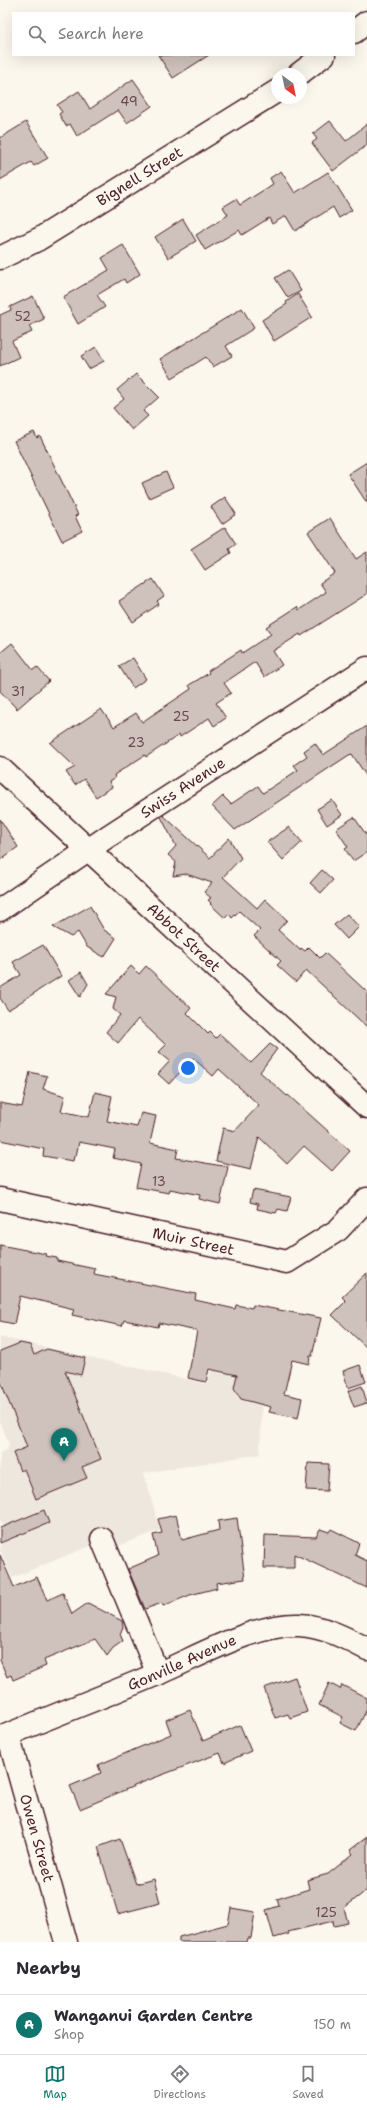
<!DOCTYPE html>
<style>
:root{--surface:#fff;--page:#f7f7f7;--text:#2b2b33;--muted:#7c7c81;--line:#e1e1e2;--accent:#0f766e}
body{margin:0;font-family:"Shantell Sans",sans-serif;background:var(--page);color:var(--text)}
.compass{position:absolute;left:271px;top:68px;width:36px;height:36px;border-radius:50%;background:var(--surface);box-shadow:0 4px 16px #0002;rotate:147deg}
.you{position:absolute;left:188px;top:1068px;width:14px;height:14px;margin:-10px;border:3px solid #fff;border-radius:50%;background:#1a73e8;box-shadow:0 0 0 6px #1a73e833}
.badge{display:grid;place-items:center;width:26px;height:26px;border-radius:50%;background:var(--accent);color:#fff;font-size:13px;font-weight:700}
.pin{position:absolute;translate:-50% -33px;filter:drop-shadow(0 1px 2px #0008)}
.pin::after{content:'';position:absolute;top:21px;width:14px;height:12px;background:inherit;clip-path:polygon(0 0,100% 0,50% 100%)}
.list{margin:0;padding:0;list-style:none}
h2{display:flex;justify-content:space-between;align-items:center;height:52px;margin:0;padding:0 16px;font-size:17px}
h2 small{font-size:13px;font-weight:400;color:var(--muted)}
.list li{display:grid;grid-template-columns:26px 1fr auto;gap:12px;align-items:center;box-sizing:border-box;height:60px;padding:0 16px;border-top:1px solid var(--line)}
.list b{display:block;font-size:15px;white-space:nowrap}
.list p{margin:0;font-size:13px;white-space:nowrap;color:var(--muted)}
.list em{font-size:13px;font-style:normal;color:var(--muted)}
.icon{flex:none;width:22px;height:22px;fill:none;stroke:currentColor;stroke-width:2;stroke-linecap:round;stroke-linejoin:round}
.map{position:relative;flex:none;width:367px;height:1942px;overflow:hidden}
.search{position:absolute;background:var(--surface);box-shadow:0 4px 16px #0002;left:12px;right:12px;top:12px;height:44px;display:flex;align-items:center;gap:10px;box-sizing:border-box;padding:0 14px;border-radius:0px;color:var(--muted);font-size:15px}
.sheet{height:112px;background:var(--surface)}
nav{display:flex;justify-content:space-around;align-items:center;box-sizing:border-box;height:56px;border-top:1px solid var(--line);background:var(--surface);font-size:11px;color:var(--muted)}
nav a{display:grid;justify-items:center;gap:2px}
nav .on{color:var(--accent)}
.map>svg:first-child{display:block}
</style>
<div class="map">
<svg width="367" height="1942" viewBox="0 0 367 1942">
<rect width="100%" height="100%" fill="#fbf7ec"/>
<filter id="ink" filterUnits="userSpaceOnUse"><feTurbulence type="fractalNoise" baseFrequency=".025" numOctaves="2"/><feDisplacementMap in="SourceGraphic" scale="8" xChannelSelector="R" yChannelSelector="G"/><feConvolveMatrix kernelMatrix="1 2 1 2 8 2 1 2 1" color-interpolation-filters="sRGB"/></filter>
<g filter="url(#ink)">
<polygon fill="#eee7de" points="0,1337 208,1384 212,1366 237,1372 262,1396 260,1454 144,1473 160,1530 113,1548 97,1543 12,1578 0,1550 3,1527 0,1520 0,1453 7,1450 9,1444 0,1421"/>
<g fill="#cfc2bc" stroke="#4a1f2b">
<polygon points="158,55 209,55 173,78"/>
<polygon points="133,79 152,106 127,123 118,110 77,136 70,124 66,126 59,114 62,112 57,105 79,91 90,109"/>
<polygon points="330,121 346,141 367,124 367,145 333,171 312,143 317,139 313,134"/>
<polygon points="26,122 48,158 34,166 31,162 0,180 0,138"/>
<polygon points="281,171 295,193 328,172 352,210 339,218 333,207 295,231 286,216 272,224 269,218 242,235 239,230 205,250 196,235 228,215 223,207 236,199 240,205 273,184 270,178"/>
<polygon points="183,219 196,241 168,258 155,237"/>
<polygon points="123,245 140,274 126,283 124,279 97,295 105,307 78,324 63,297 109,270 102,258"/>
<polygon points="288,270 301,291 288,298 275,278"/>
<polygon points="298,294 312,317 274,341 262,320 287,304 286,302"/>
<polygon points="33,296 44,319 29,326 32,332 12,341 19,357 0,366 0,315 11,310 10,307"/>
<polygon points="242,308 254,328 226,346 232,356 213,367 206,357 172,378 160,359"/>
<polygon points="96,347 104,361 89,369 81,356"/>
<polygon points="136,374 159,397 143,411 148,416 132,430 113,408 124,399 117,390"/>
<polygon points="34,432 37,438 40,436 78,515 75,516 82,531 62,541 14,441"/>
<polygon points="367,462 367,503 348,474"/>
<polygon points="166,472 173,487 149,498 142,483"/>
<polygon points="225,497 236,514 222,524 211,507"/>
<polygon points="330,518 356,559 367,552 367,594 301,636 300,634 273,651 282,665 264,677 255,662 224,683 231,693 216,703 226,718 214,726 209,718 180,737 179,735 146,757 145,755 114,775 115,778 109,782 112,787 96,797 84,779 75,785 66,772 75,767 50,743 101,709 114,727 136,713 142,722 191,689 189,685 209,673 208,671 241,650 242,653 271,634 266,627 297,607 299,610 326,592 320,583 335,573 308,532"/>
<polygon points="225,527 236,544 229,549 231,553 205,570 191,549"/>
<polygon points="153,579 164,596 157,601 159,604 133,622 119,601"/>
<polygon points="12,643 33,670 37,667 49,681 17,709 0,691 0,653"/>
<polygon points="133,658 146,679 133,688 119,666"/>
<polygon points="367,726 367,777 352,754 349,755 235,830 212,806 223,796 231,804 258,786 263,793 298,770 294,765 307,756 304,751 315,743 323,755"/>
<polygon points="332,800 342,815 327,825 317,809"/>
<polygon points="163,815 210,858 229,838 241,858 223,877 257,908 265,899 287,920 278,930 300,950 301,948 305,951 309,947 320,958 325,953 367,992 367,1027 306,970 296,982 289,976 277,965 281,961 254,936 260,930 239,911 232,918 229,914 225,918 210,904 211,903 208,900 211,898 204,892 212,883 186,874 173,876 176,862 168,855 176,846 161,817"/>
<polygon points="354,817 367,836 367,852 353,861 345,849 348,847 336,829"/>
<polygon points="0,819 18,847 0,860"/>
<polygon points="289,827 302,842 283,860 267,842"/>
<polygon points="322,870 333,880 321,893 310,883"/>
<polygon points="90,906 104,930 116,938 104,957 87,947 78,932 71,937 53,927"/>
<polygon points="347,914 359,927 347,939 334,925"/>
<polygon points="43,945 61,976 8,1010 0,998 0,988 21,975 13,962"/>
<polygon points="131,966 139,974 146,966 191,1008 187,1013 208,1034 210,1032 216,1038 220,1034 251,1063 270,1044 277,1049 260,1072 287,1096 288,1095 350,1151 332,1171 304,1146 287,1164 259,1137 251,1169 216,1161 223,1128 235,1131 259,1105 219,1069 213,1076 193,1058 169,1084 158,1074 170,1061 159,1052 166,1045 138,1019 118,1043 106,1032 120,1015 113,1009 116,997 106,994"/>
<polygon points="81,972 88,984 80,997 69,980"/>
<polygon points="30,1072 47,1076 43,1089 65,1096 61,1111 89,1117 95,1092 112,1096 107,1121 137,1127 141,1113 156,1116 150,1143 178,1149 176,1158 228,1167 220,1204 199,1199 200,1195 170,1189 169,1193 136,1187 141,1164 113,1158 115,1149 79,1142 76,1156 74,1156 73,1161 43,1156 44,1149 0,1140 0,1103 22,1107"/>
<polygon points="253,1190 291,1197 287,1211 278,1209 276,1213 257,1209 258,1204 250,1202"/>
<polygon points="0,1245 46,1254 45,1256 57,1258 57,1261 95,1269 94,1274 196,1294 195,1300 235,1309 236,1305 252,1308 253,1305 321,1318 312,1356 310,1356 309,1364 292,1360 284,1394 302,1398 298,1418 269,1412 271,1407 241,1399 234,1388 237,1375 209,1369 206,1382 188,1378 197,1331 159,1323 158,1327 124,1320 122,1326 72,1315 74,1309 20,1296 14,1324 0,1321"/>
<polygon points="367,1273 367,1348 332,1315 346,1301 342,1297"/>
<polygon points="20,1343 30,1345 34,1355 47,1349 85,1358 81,1375 65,1371 101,1459 82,1467 87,1478 36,1499 24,1469 20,1471 13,1453 27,1447 0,1380 0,1351"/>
<polygon points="360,1365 366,1382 348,1388 343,1371"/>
<polygon points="362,1386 367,1403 354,1407 348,1391"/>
<polygon points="308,1463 329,1464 327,1491 306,1490"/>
<polygon points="44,1510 49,1523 0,1543 0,1528"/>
<polygon points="176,1515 182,1540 219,1530 218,1521 237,1518 245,1579 216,1583 217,1588 190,1595 163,1606 162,1603 145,1609 128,1569 158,1556 153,1535 162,1533 158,1519"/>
<polygon points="320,1529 329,1532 331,1529 359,1543 355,1555 367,1561 367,1588 294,1554 294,1568 264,1568 265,1535 316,1537"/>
<polygon points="0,1555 14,1587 37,1577 47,1600 63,1593 72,1614 88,1603 122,1621 123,1627 120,1634 123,1641 113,1648 107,1656 95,1639 44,1660 46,1666 13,1680 11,1675 7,1677 0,1660"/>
<polygon points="295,1677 307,1712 290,1718 288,1714 275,1718 264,1688"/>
<polygon points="329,1683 340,1689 342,1685 367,1698 367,1709 356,1731 340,1723 343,1717 319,1705"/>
<polygon points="190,1710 203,1741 240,1725 251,1751 224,1763 220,1753 146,1781 80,1809 70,1786 101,1773 98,1765 171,1734 166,1720"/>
<polygon points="367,1837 367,1890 344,1908 348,1923 334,1926 333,1921 288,1932 289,1934 274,1938 266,1910 279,1906 277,1899 309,1889 307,1880 328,1874 353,1854 350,1850"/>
<polygon points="120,1839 136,1884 154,1879 160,1903 118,1914 98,1847"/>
<polygon points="231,1908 255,1912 251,1938 248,1938 247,1942 179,1942 179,1937 228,1924"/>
</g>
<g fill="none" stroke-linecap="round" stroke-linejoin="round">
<defs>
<g id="minor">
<polyline points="354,32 367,22"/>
<polyline points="299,74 324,55"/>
<path id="s1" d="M0 258 39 239 277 91"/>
<path id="s2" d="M0 768 367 1107"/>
<path id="s3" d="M0 910 107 837 367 668"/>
<path id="s4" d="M0 1199 287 1262 338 1230 367 1199"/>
<polyline points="102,1539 158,1674"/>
<path id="s5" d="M8 1735 66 1942"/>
<path id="s6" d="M0 1738C52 1716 105 1696 157 1674 198 1657 255 1623 299 1625 323 1626 346 1638 367 1649"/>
</g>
</defs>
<use href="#minor" stroke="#4a1f2b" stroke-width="25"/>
<use href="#minor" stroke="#fbf7ec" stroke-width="22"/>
</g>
</g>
<g text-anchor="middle" stroke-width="3.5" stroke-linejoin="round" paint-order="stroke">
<g font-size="13" fill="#6b484f">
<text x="129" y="106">49</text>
<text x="23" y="321">52</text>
<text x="18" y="696">31</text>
<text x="181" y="721">25</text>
<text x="136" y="747">23</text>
<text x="159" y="1186">13</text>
<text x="326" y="1917">125</text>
</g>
<g font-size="15" fill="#4a1f2b" stroke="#fbf7ec">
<text dy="5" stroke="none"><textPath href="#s1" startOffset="162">Bignell Street</textPath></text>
<text dy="5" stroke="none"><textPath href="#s3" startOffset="220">Swiss Avenue</textPath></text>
<text dy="5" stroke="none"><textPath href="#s2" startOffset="250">Abbot Street</textPath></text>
<text dy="5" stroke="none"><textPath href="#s4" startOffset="198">Muir Street</textPath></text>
<text dy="5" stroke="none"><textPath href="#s6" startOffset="197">Gonville Avenue</textPath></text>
<text dy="5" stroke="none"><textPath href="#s5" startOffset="107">Owen Street</textPath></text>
</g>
</g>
</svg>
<svg class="compass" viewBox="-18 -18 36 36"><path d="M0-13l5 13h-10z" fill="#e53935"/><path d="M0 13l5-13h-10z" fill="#7c7c81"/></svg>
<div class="you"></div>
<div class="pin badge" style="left:64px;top:1461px">A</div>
<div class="search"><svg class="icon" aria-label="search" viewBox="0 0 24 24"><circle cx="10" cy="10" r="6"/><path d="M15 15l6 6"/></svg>Search here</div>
</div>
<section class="sheet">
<h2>Nearby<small></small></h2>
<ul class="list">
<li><span class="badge">A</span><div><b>Wanganui Garden Centre</b><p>Shop</p></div><em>150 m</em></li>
</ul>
</section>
<nav>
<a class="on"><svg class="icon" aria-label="map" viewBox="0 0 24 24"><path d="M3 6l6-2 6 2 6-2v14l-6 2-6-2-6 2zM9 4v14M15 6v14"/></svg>Map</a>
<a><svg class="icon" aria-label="directions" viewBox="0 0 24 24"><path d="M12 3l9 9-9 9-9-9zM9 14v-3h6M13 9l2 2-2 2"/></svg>Directions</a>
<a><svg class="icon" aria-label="saved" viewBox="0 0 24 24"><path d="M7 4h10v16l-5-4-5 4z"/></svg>Saved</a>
</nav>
